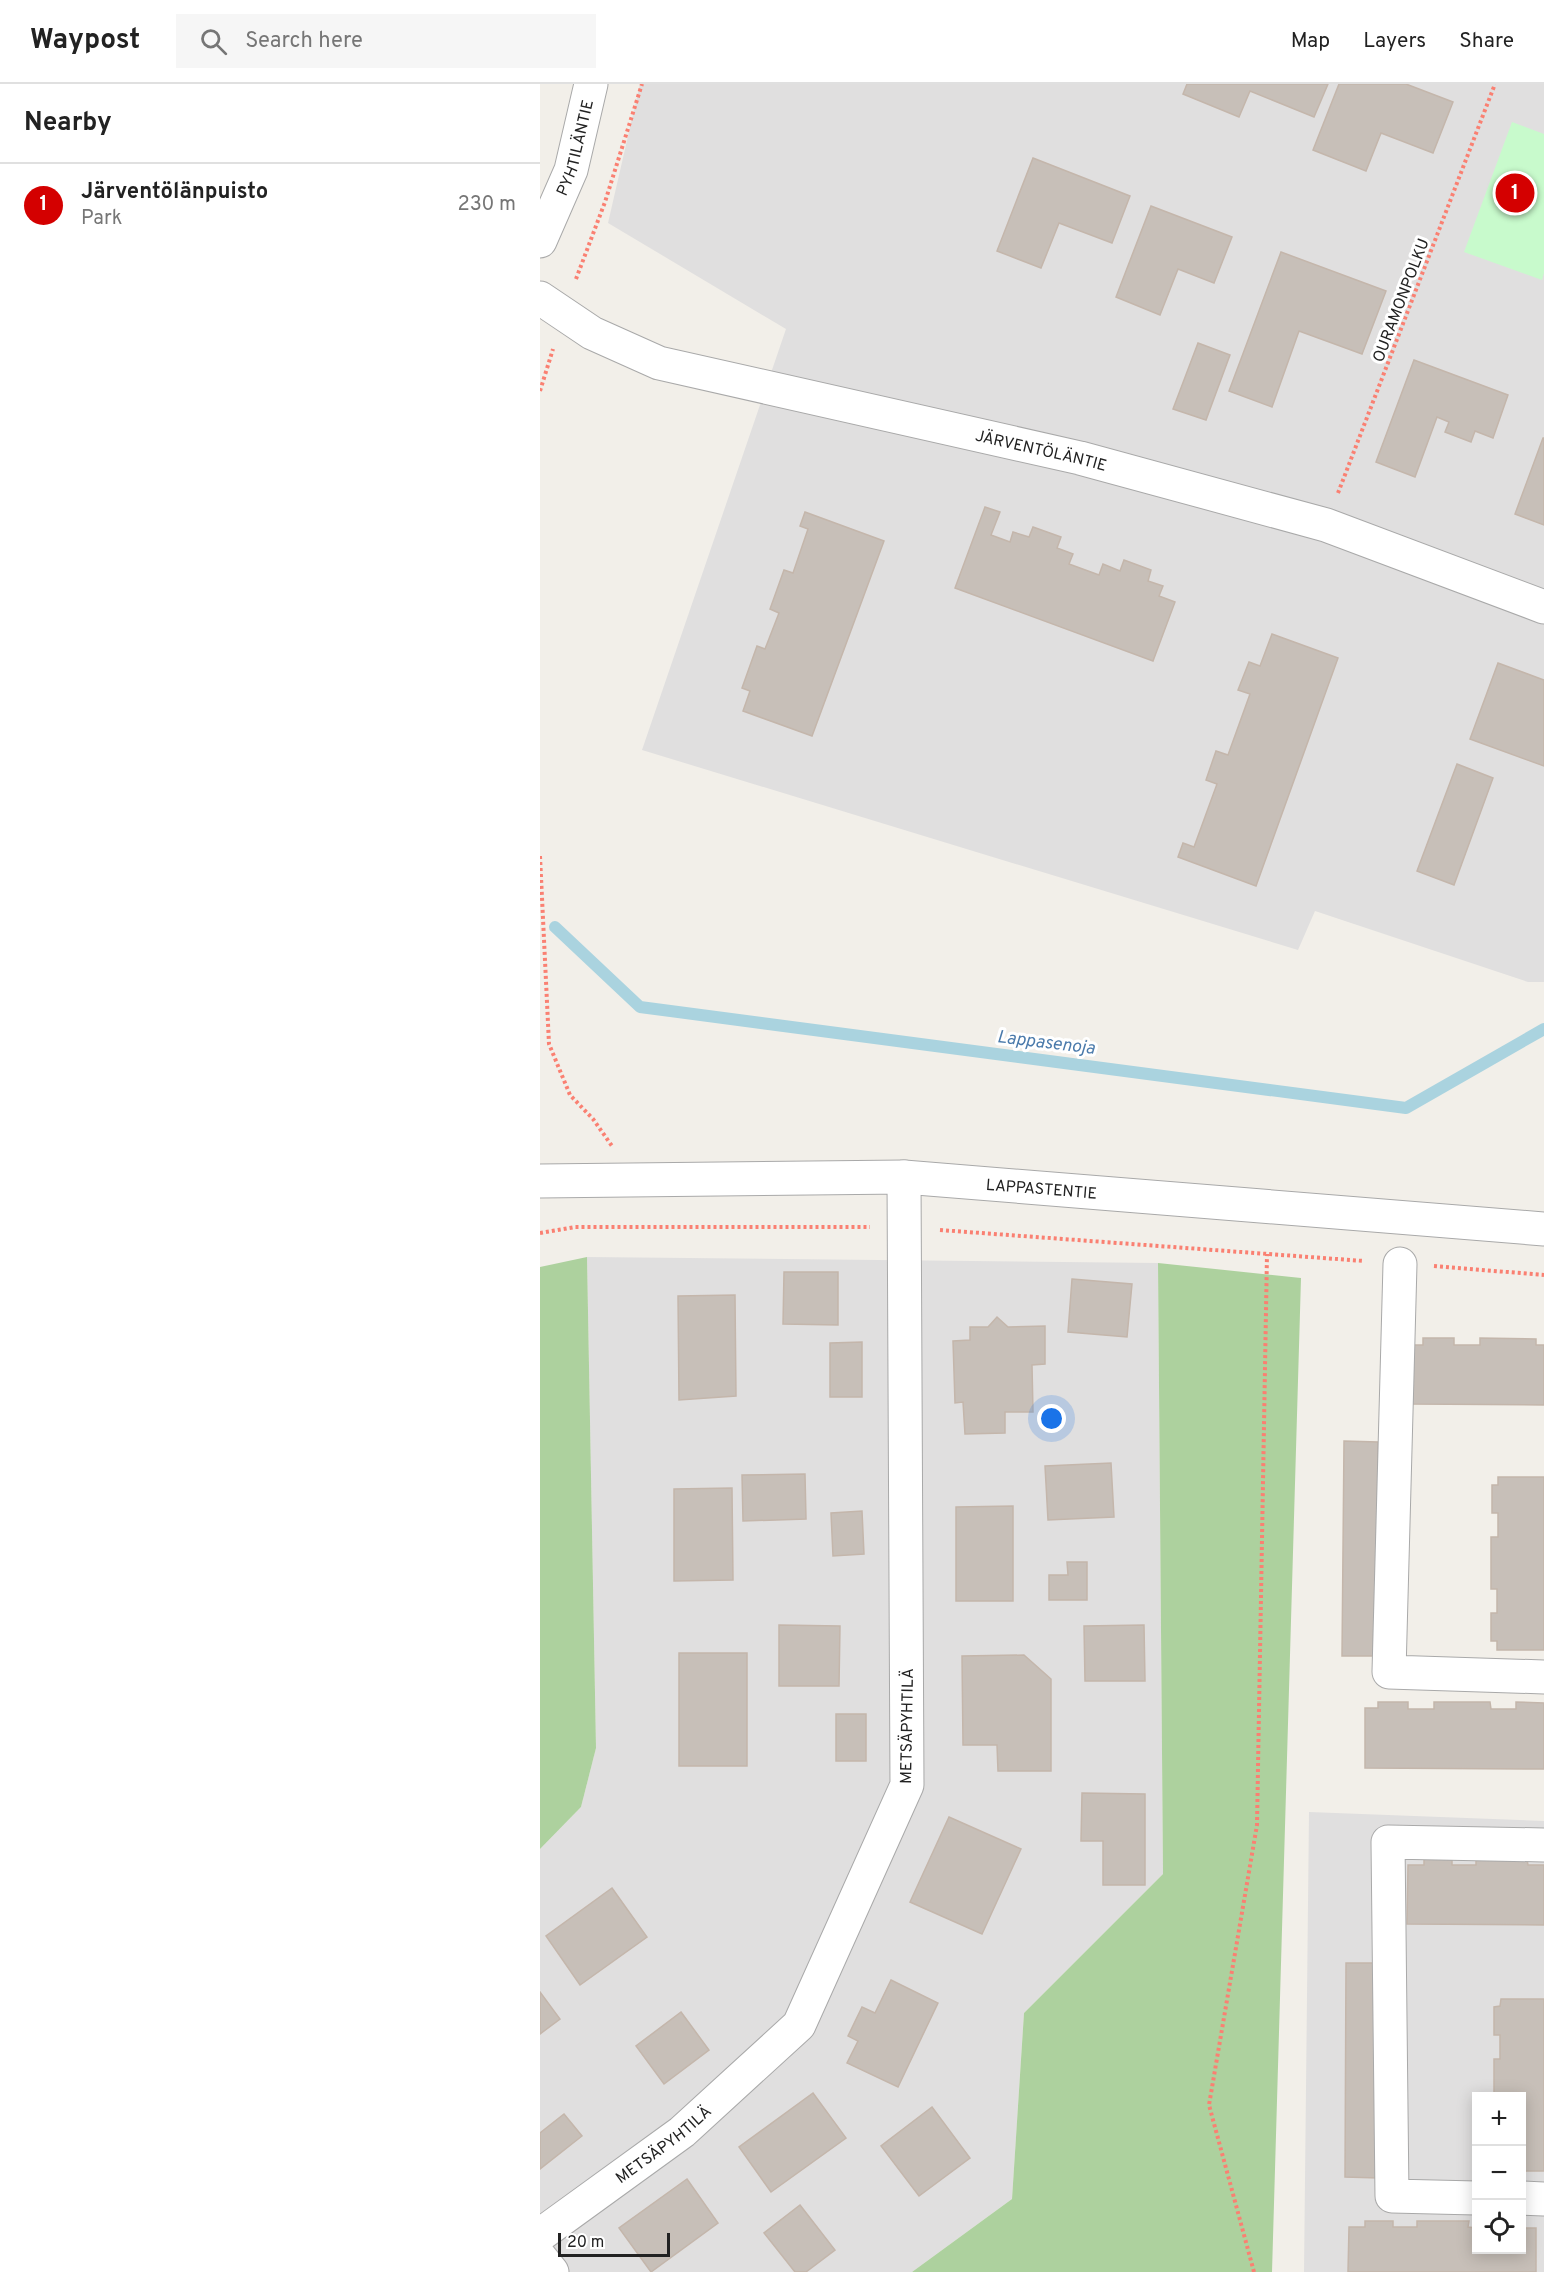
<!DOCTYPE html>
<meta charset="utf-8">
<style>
:root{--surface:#fff;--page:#f6f6f6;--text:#222;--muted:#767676;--line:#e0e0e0;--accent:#d40000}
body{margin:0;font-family:Overpass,sans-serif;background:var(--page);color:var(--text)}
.controls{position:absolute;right:18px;bottom:18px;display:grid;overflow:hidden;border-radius:0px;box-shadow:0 3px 15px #0003}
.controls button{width:54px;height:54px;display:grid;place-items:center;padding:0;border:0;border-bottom:2px solid var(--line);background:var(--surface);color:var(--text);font:30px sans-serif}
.scale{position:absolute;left:18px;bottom:15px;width:112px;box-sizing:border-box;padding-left:6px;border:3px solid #222;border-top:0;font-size:16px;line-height:21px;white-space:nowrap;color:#222;-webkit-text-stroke:4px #fff;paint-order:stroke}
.you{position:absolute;left:512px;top:1335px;width:21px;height:21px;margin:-15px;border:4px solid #fff;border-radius:50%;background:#1a73e8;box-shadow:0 0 0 9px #1a73e833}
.badge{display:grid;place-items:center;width:39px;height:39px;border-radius:50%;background:var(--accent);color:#fff;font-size:20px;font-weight:700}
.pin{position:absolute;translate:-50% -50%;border:3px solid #fff;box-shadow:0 2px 6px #0006}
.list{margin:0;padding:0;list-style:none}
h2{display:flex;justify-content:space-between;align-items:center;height:78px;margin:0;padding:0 24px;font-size:26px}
h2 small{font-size:20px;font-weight:400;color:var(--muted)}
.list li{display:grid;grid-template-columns:39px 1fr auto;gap:18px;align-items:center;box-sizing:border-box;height:84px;padding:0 24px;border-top:2px solid var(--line)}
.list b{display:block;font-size:22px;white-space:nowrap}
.list p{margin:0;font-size:20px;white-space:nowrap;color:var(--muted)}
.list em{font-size:20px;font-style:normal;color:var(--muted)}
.icon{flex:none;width:33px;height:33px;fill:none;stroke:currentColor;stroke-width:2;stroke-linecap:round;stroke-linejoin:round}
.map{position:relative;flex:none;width:1004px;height:2188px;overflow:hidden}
header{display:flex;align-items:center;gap:36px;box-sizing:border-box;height:84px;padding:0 30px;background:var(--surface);border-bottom:2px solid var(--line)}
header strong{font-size:28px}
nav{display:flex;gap:33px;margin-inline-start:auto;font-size:21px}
.search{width:420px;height:54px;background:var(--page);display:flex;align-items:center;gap:15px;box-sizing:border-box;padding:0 21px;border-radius:0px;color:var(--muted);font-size:22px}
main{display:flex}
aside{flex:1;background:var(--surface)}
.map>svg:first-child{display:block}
</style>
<header>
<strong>Waypost</strong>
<div class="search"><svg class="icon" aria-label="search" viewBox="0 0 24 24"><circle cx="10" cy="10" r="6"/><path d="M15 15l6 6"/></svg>Search here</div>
<nav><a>Map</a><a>Layers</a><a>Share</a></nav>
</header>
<main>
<aside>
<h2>Nearby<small></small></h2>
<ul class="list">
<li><span class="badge">1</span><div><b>Järventölänpuisto</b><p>Park</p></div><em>230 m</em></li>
</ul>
</aside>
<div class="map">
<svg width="1004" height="2188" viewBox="0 0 1004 2188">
<rect width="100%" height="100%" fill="#f2efe9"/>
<g fill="#e0dfdf" fill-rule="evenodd">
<polygon points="100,0 1004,0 1004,898 988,898 775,827 758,866 102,666 246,245 68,139"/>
<polygon points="47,1173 618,1179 623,1790 484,1929 472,2115 372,2188 0,2188 0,1765 41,1723 56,1664"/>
<path d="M769 1728 1004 1737V2188H764ZM936 2012H981V2166H936Z"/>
</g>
<g fill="#add19e">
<polygon points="47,1173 56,1664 41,1723 0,1765 0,1183"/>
<polygon points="618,1179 761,1194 732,2188 372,2188 472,2115 484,1929 623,1790"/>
</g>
<polygon fill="#c8facc" points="972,38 1004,50 1004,189 1002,196 924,168"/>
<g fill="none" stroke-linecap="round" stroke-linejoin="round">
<polyline stroke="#aad3df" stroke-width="12" points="15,843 100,923 866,1024 1004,945"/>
</g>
<g fill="#c7bfb8" stroke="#c4b6ab" stroke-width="1.5">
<polygon points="647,0 788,0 774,33 710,7 699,33 643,10"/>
<polygon points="799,0 866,0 913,18 893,69 841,49 826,87 773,66"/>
<polygon points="493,74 590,112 572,159 519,139 501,184 457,167"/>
<polygon points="611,122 692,153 674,199 638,185 620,231 576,213"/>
<polygon points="741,168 846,207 822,270 759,247 732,323 689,307"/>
<polygon points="658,259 690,271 666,336 633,325"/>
<polygon points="874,276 968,311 953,354 935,347 931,358 905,348 909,338 897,333 875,393 836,378"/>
<polygon points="1003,354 1004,354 1004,441 975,430"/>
<polygon points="445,423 460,428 451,451 470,458 473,448 489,453 493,443 521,453 517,464 533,470 529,480 559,491 563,480 580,487 584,476 611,486 608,497 623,502 619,512 635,518 613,577 415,504"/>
<polygon points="265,428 344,457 272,652 203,627 210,607 202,604 217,562 225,565 239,529 230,525 244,486 253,489 268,445 260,442"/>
<polygon points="732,550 798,574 716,802 638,773 643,759 654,763 677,700 666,696 676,667 688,671 710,610 698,606 709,578 720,582"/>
<polygon points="958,579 1004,596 1004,682 930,655"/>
<polygon points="917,680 953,694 914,801 877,787"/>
<polygon points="244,1188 298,1188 298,1241 243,1240"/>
<polygon points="532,1195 592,1200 587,1253 528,1248"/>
<polygon points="195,1211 196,1312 139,1316 138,1212"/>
<polygon points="457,1233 468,1243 505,1242 505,1280 492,1281 493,1328 465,1328 465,1349 425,1350 423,1318 415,1319 413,1257 430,1256 430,1243 448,1243"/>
<polygon points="883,1254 914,1254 914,1261 940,1261 940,1254 996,1255 996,1261 1004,1261 1004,1321 870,1320 871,1261 883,1261"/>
<polygon points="322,1258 322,1313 290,1313 290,1259"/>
<polygon points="804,1357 838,1358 836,1572 802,1572"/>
<polygon points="571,1379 574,1433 508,1436 505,1382"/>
<polygon points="265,1390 266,1435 203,1437 202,1391"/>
<polygon points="958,1393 1004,1393 1004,1566 957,1566 957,1557 951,1557 951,1529 957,1529 957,1505 951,1505 951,1453 958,1453 958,1429 952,1429 952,1401 958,1401"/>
<polygon points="192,1404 193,1496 134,1497 134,1405"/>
<polygon points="473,1422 473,1517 416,1517 416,1423"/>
<polygon points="322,1427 324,1470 293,1472 291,1429"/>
<polygon points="527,1478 547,1478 547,1516 509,1516 509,1491 528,1491"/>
<polygon points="239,1541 300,1542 299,1602 239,1602"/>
<polygon points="604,1541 605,1597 545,1597 544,1542"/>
<rect x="139" y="1569" width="68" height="113"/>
<polygon points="484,1571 511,1595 511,1687 458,1687 457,1661 423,1661 422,1572"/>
<polygon points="838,1618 868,1618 868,1625 894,1625 894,1618 950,1618 951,1625 976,1625 976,1618 1004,1619 1004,1685 825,1684 825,1624 838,1624"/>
<rect x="296" y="1630" width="30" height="47"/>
<polygon points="542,1709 605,1710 605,1801 563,1801 563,1757 541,1757"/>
<polygon points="409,1733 481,1765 442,1850 370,1818"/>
<polygon points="884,1775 912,1775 912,1781 936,1781 936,1775 987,1775 988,1781 1004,1781 1004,1841 867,1840 868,1781 884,1781"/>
<polygon points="72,1804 107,1853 40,1901 6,1852"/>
<polygon points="806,1879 840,1879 838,2094 805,2093"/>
<polygon points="351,1896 398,1919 358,2003 307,1979 318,1957 308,1952 322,1923 335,1929"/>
<polygon points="0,1908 20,1935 0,1950"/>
<polygon points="961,1915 1004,1915 1004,2087 981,2087 981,2012 954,2012 954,1975 960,1975 960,1951 954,1951 954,1923 960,1922"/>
<polygon points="141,1928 169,1966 124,2000 96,1962"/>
<polygon points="273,2009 306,2054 231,2108 199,2063"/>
<polygon points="392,2023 430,2074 379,2112 341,2062"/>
<polygon points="24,2030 42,2052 0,2085 0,2049"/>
<polygon points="147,2095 178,2139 111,2188 79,2144"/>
<polygon points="260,2121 295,2166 266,2188 255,2188 224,2149"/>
<polygon points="825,2137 853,2137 853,2143 877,2143 877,2137 929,2137 928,2143 936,2144 936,2166 981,2166 981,2144 996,2144 996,2188 808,2188 809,2143 825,2143"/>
</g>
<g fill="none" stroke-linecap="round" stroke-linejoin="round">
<defs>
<g id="minor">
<path id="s1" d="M0 157 31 86 51 0"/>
<path id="s2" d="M0 214 52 249 119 279 540 374 786 441 1004 523"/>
<path id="s3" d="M0 1097 364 1093 1004 1145"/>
<polyline points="860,1180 849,1588 1004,1593"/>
<polyline points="936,2114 852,2112 848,1758 1004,1761"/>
<polyline points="981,2114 1004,2115"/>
<path id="s4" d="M0 2151 142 2048 259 1941 367 1701 364 1093"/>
<polyline points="0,2173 12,2188"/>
</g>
</defs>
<use href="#minor" stroke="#a9a9a9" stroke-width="35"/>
<g stroke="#fa8072" stroke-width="4" stroke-dasharray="3 3" stroke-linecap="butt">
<polyline points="36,195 65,118 102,0"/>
<polyline points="0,307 13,265"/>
<polyline points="798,409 955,0"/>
<polyline points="0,772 9,960 30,1011 53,1035 72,1062"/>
<polyline points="400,1146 824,1177"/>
<polyline points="0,1149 35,1143 330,1143"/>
<polyline points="894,1182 1004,1191"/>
<polyline points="714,2188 669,2021 717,1741 727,1170"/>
</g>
<use href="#minor" stroke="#fff" stroke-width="33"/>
</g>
<g text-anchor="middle" stroke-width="6" stroke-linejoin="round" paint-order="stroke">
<g font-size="16" fill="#222" stroke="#fff">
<text dy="6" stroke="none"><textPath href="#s1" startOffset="100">PYHTILÄNTIE</textPath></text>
<text transform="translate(860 216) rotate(-69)" y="6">OURAMONPOLKU</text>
<text dy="6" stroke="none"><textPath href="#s2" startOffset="528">JÄRVENTÖLÄNTIE</textPath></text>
<text dy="6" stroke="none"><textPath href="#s3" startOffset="502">LAPPASTENTIE</textPath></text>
<text transform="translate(366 1642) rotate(-89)" y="6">METSÄPYHTILÄ</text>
<text dy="6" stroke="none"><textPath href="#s4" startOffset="153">METSÄPYHTILÄ</textPath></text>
</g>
<g font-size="18" font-style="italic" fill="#4a7aab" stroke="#fff">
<text transform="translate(506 958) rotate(7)" y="6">Lappasenoja</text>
</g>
</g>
</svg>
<div class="controls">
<button>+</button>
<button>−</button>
<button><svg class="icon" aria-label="locate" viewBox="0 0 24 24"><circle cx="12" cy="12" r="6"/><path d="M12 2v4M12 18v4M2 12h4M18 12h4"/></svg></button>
</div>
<div class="scale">20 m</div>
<div class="you"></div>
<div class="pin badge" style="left:975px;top:109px">1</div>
</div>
</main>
